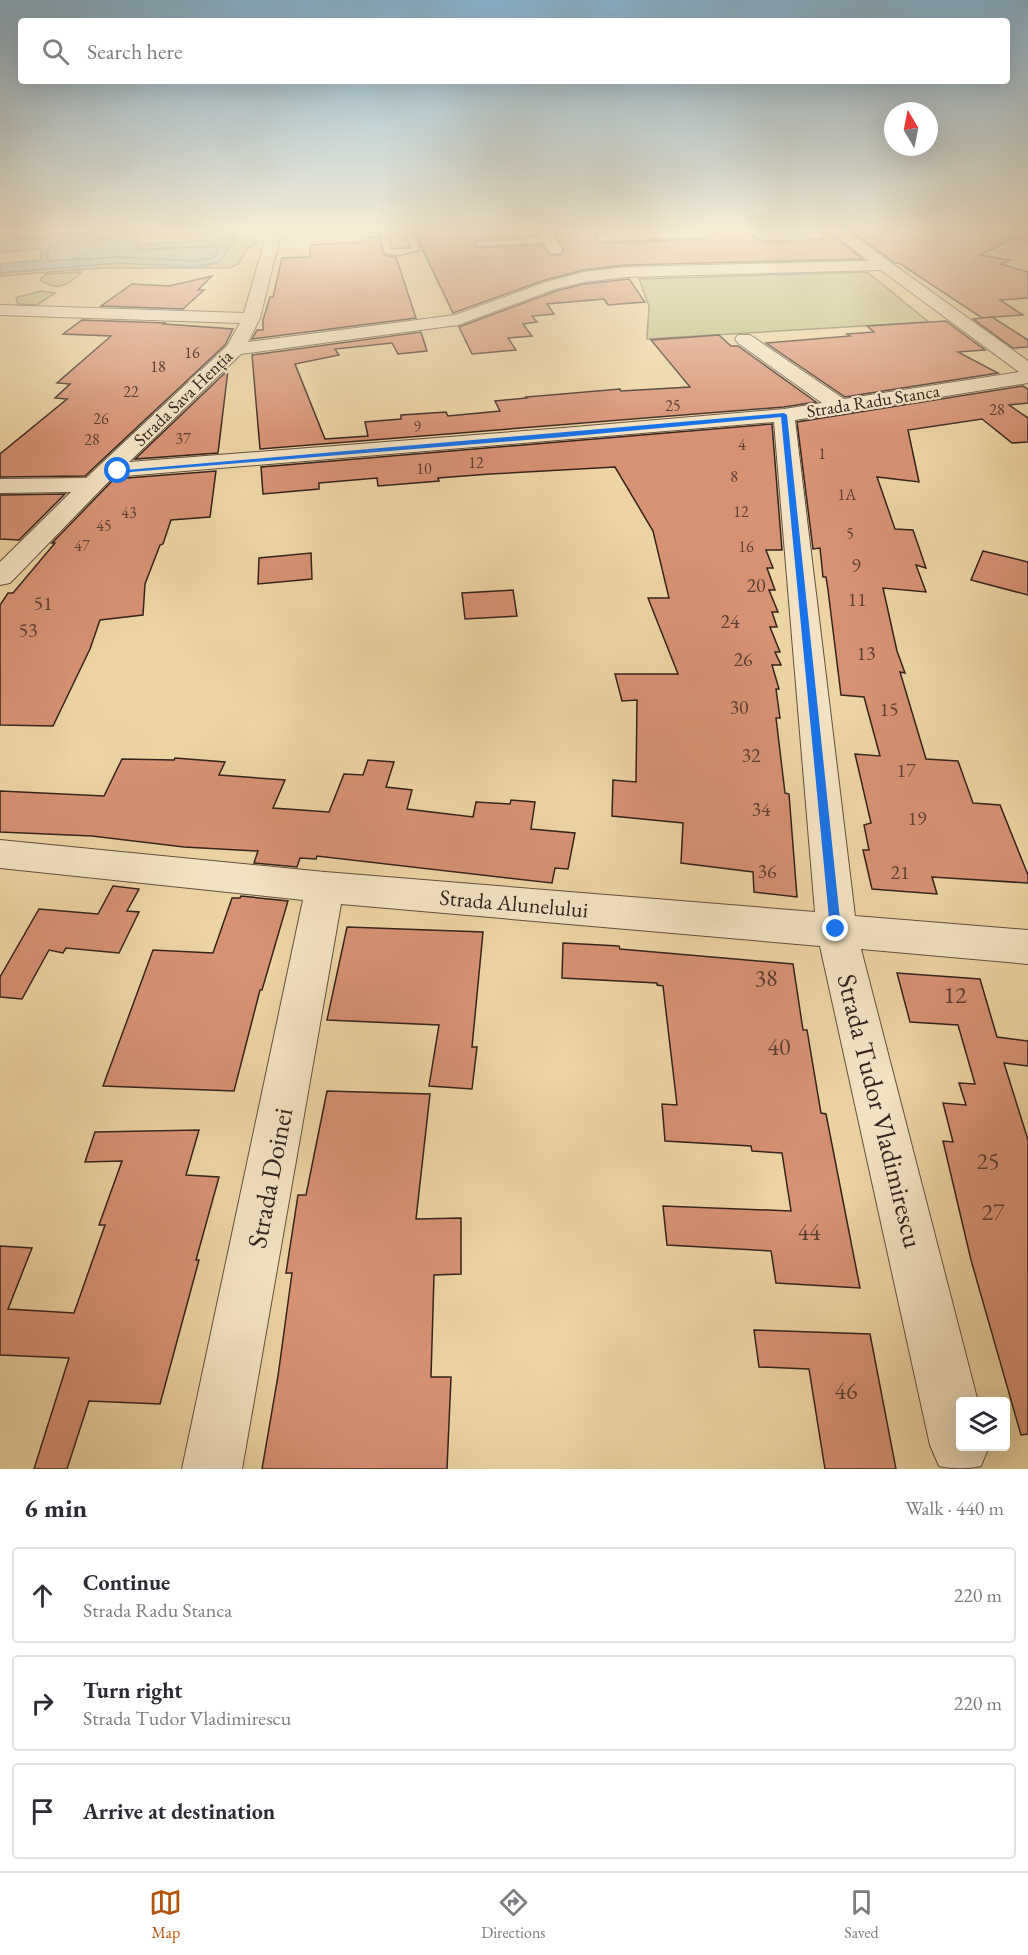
<!DOCTYPE html>
<meta charset="utf-8">
<style>
:root{--surface:#fff;--page:#f2f2f3;--text:#2b2b33;--muted:#7c7c81;--line:#e1e1e2;--accent:#b45309}
body{margin:0;font-family:"EB Garamond",serif;background:var(--page);color:var(--text)}
.controls{position:absolute;right:18px;bottom:18px;display:grid;overflow:hidden;border-radius:6px;box-shadow:0 6px 24px #0002}
.controls button{width:54px;height:54px;display:grid;place-items:center;padding:0;border:0;border-bottom:2px solid var(--line);background:var(--surface);color:var(--text);font:30px sans-serif}
.compass{position:absolute;left:884px;top:102px;width:54px;height:54px;border-radius:50%;background:var(--surface);box-shadow:0 6px 24px #0002;rotate:350deg}
.stop{position:absolute;width:18px;height:18px;margin:-14px;border:4px solid #1a73e8;border-radius:50%;background:#fff}
.stop.end{background:#1a73e8;border-color:#fff;box-shadow:0 2px 6px #0008}
.list{margin:0;padding:0;list-style:none}
h2{display:flex;justify-content:space-between;align-items:center;height:78px;margin:0;padding:0 24px;font-size:26px}
h2 small{font-size:20px;font-weight:400;color:var(--muted)}
.list li{display:grid;grid-template-columns:39px 1fr auto;gap:18px;align-items:center;box-sizing:border-box;height:96px;margin:0 12px 12px;padding:0 12px;border:2px solid var(--line);border-radius:6px}
.list b{display:block;font-size:22px;white-space:nowrap}
.list p{margin:0;font-size:20px;white-space:nowrap;color:var(--muted)}
.list em{font-size:20px;font-style:normal;color:var(--muted)}
.icon{flex:none;width:33px;height:33px;fill:none;stroke:currentColor;stroke-width:2;stroke-linecap:round;stroke-linejoin:round}
.map{position:relative;flex:none;width:1028px;height:1469px;overflow:hidden}
.search{position:absolute;background:var(--surface);box-shadow:0 6px 24px #0002;left:18px;right:18px;top:18px;height:66px;display:flex;align-items:center;gap:15px;box-sizing:border-box;padding:0 21px;border-radius:6px;color:var(--muted);font-size:22px}
.sheet{height:402px;background:var(--surface)}
nav{display:flex;justify-content:space-around;align-items:center;box-sizing:border-box;height:84px;border-top:2px solid var(--line);background:var(--surface);font-size:16px;color:var(--muted)}
nav a{display:grid;justify-items:center;gap:3px}
nav .on{color:var(--accent)}
.map>svg:first-child{display:block}
</style>
<div class="map">
<svg width="1028" height="1469" viewBox="0 0 1028 1469">
<rect width="100%" height="100%" fill="#ecd4a4"/>
<filter id="stains"><feTurbulence type="fractalNoise" baseFrequency=".00333" numOctaves="4"/><feColorMatrix values="0 0 0 0 .2 0 0 0 0 .09 0 0 0 0 .02 0 0 0 .5 -.17"/></filter>
<radialGradient id="worn" r=".72"><stop offset=".6" stop-color="#630" stop-opacity="0"/><stop offset="1" stop-color="#630" stop-opacity=".3"/></radialGradient>
<g fill="#bdbb82" stroke="#787050" stroke-width="1.5">
<path d="M109 229H153L0 241V239C36 235 73 237 109 229Z"/>
<polygon points="236,229 252,229 251,236 257,242 245,251 239,264 229,268 100,268 0,276 0,273 118,263 205,266 217,263 233,243 232,232"/>
<path d="M81 272C67 287 56 291 40 280L46 274Z"/>
<polygon points="867,272 929,322 647,339 649,306 639,279"/>
<polygon points="41,291 55,293 37,305 18,304 16,298 18,297"/>
</g>
<path fill="#9cb6b1" stroke="#727c76" stroke-width="1.5" d="M141 230 138 244 234 239C231 248 224 252 221 261L196 267 118 263 0 273V264L40 260 42 249 0 252V241Z"/>
<g fill="none" stroke-linecap="round" stroke-linejoin="round">
<polyline stroke="#686d68" stroke-width="1.5" points="117,229 116,235 112,238 49,244 47,259 50,261 118,257 196,261 215,257 218,250 216,246 138,250 132,243 135,229"/>
</g>
<g fill="#d79175" stroke="#34241e" stroke-width="1.5">
<polygon points="455,229 533,229 537,236 479,240 473,245 479,248 542,245 550,255 560,255 564,251 552,229 634,229 602,231 594,238 603,243 702,239 714,235 708,229 742,229 763,242 817,241 826,236 818,229 826,229 863,259 627,265 583,270 542,281 453,313 420,244 416,231"/>
<polygon points="848,229 973,229 1013,239 980,255 1010,260 1001,264 1028,272 1028,298 1000,300 1023,315 982,318 899,263 895,263"/>
<polygon points="363,237 379,237 384,255 396,257 416,318 252,339 257,330 263,330 263,320 270,297 273,297 282,258 310,257 310,245 364,242"/>
<polygon points="212,276 198,290 204,290 183,309 101,306 132,284 169,286"/>
<polygon points="629,279 645,302 608,305 604,299 547,304 554,314 532,316 537,322 523,324 532,336 508,338 516,350 472,354 459,327 556,291 584,284"/>
<polygon points="992,317 1028,340 1028,347 1013,348 973,319"/>
<polygon points="82,320 166,323 164,324 233,329 225,345 85,476 0,477 0,454 67,399 55,398 70,384 57,383 111,336 63,334"/>
<polygon points="946,321 985,350 958,352 998,373 845,397 766,343 850,336 847,334 874,332 867,326"/>
<polygon points="421,332 427,351 398,354 392,343 335,349 339,355 295,364 325,439 368,436 365,422 401,419 401,415 446,412 448,416 500,411 495,401 527,398 526,397 620,389 621,391 690,387 651,340 719,335 731,346 738,346 816,402 784,407 260,449 252,355"/>
<polygon points="228,370 218,453 135,459"/>
<polygon points="1023,386 1028,389 1028,403 1009,405 1028,418 1028,442 1012,443 982,419 908,430 919,482 877,477 895,529 913,530 926,568 916,565 926,592 883,588 897,651 905,673 900,672 926,759 958,761 973,803 1000,805 1028,875 1028,883 932,877 937,894 872,889 863,850 869,850 864,825 871,823 855,754 880,756 864,697 841,695 828,590 826,577 823,577 820,548 813,549 797,422"/>
<polygon points="772,424 782,550 766,550 773,568 767,568 775,590 769,590 778,612 772,612 777,627 770,627 780,652 775,652 781,665 772,665 779,689 776,689 780,718 776,718 785,793 789,794 797,897 754,892 753,872 681,863 683,823 612,816 613,780 636,782 637,700 622,701 615,674 678,674 648,598 669,598 653,531 615,467 490,474 438,478 439,481 378,486 377,478 319,483 319,489 263,494 261,467"/>
<polygon points="216,471 210,517 171,520 163,544 160,545 145,584 143,615 100,620 90,649 53,726 0,725 0,605 8,593 13,593 55,543 52,543 114,479"/>
<polygon points="65,494 19,540 0,539 0,495"/>
<polygon points="983,551 1028,562 1028,595 971,580"/>
<polygon points="311,553 312,579 258,584 259,558"/>
<polygon points="513,590 517,616 465,619 462,593"/>
<polygon points="175,758 225,762 219,775 285,780 273,808 329,812 344,774 363,775 368,760 394,762 386,787 412,790 407,809 473,817 476,802 510,804 511,800 535,802 531,829 575,833 568,869 555,868 552,883 317,856 316,859 300,858 297,867 254,863 258,851 184,847 92,836 0,832 0,791 104,796 122,759 174,760"/>
<polygon points="113,886 139,889 127,911 139,912 119,953 66,948 63,953 49,950 22,999 0,997 0,977 39,909 98,914"/>
<polygon points="241,896 288,901 262,990 260,990 234,1091 103,1086 153,950 213,953 232,898 240,898"/>
<polygon points="347,927 483,932 472,1047 477,1047 472,1089 429,1086 439,1025 327,1020"/>
<polygon points="563,943 619,946 620,949 793,964 803,1030 807,1030 821,1113 826,1114 860,1288 776,1283 771,1251 667,1245 663,1206 791,1211 782,1153 752,1151 751,1146 665,1141 662,1104 677,1105 663,986 657,985 657,983 562,978"/>
<polygon points="897,973 980,979 997,1037 1028,1041 1028,1066 1004,1063 1028,1140 1028,1434 1021,1435 971,1260 943,1141 953,1142 943,1103 966,1105 959,1083 975,1084 958,1025 910,1022"/>
<polygon points="327,1091 430,1094 416,1219 461,1218 461,1274 434,1275 431,1377 451,1377 447,1469 262,1469 278,1376 292,1273 286,1273 298,1195 306,1195"/>
<polygon points="199,1130 186,1175 219,1177 196,1260 199,1260 160,1404 89,1401 67,1469 34,1469 69,1358 0,1355 0,1246 32,1248 8,1309 74,1313 105,1225 99,1225 122,1161 85,1162 95,1132"/>
<polygon points="754,1330 870,1334 896,1469 825,1469 809,1369 759,1367"/>
</g>
<g fill="none" stroke-linecap="round" stroke-linejoin="round">
<defs>
<g id="lane">
<polygon points="379,229 387,229 391,249 411,249 405,229 413,229 419,250 400,255 385,253"/>
<polygon points="549,238 552,242 479,246 475,244 479,242"/>
</g>
<g id="street">
<polygon points="20,229 34,229 35,231 28,235 23,234"/>
<path d="M268 229H375L368 233 280 237 260 318 248 342 455 315 543 283 583 272 627 267 869 261 828 229H844L1028 361V383L795 420 855 916 1028 930V964L861 949 978 1402H960V1446H989L981 1466C969 1469 951 1469 939 1466L930 1445 820 946 341 904 242 1469H182L303 900 0 868V840L325 872 815 912 774 422 113 477 10 583 0 585V562L71 492 0 493V479L86 478 227 346 240 323 0 315V305L244 313ZM881 270 1019 372 844 399 750 335H738L735 339 738 343 822 403 784 409 563 428 129 462 241 354 458 325 555 289 584 282 627 277Z"/>
<polygon points="535,229 549,229 562,250 560,253 550,253"/>
<polygon points="690,229 704,229 709,233 702,237 603,241 596,237 603,233"/>
<polygon points="744,229 762,229 766,232 817,231 824,235 817,239 763,240"/>
</g>
<g id="primary">
<polygon points="0,229 24,229 22,232 0,235"/>
<polygon points="990,229 1028,232 1028,240 992,232"/>
</g>
</defs>
<use href="#lane" stroke="#625040" stroke-width="3"/>
<use href="#street" stroke="#625040" stroke-width="2"/>
<use href="#primary" stroke="#34241e" stroke-width="2"/>
<use href="#lane" fill="#f3e3c4" fill-rule="evenodd"/>
<use href="#street" fill="#f3e3c4" fill-rule="evenodd"/>
<use href="#primary" fill="#e6ba72" fill-rule="evenodd"/>
</g>
<linearGradient id="sky" x2="0" y2="1"><stop stop-color="#89b5d2"/><stop offset="0.53" stop-color="#f6ecd6"/><stop offset="1" stop-color="#f6ecd6" stop-opacity="0"/></linearGradient>
<rect width="1028" height="435" fill="url(#sky)"/>
<polygon fill="#1a73e8" points="784,413 787,415 841,929 836,934 830,929 781,417 563,437 118,473 114,471"/>
<g text-anchor="middle" stroke-width="4.5" stroke-linejoin="round" paint-order="stroke">
<g font-size="16" fill="#5d3f34">
<text x="192" y="358">16</text>
<text x="158" y="372">18</text>
<text x="131" y="397">22</text>
<text x="673" y="411">25</text>
<text x="997" y="415">28</text>
<text x="101" y="424">26</text>
<text x="417" y="432">9</text>
<text x="183" y="444">37</text>
<text x="92" y="445">28</text>
<text x="742" y="450">4</text>
<text x="822" y="459">1</text>
<text x="476" y="468">12</text>
<text x="424" y="474">10</text>
<text x="734" y="482">8</text>
<text x="847" y="500">1A</text>
<text x="741" y="517">12</text>
<text x="129" y="518">43</text>
<text x="104" y="531">45</text>
<text x="850" y="539">5</text>
<text x="82" y="551">47</text>
<text x="746" y="552">16</text>
</g>
<g font-size="18" fill="#34241e" stroke="#f3e3c4">
<text transform="translate(183 398) rotate(-44)" y="6">Strada Sava Henția</text>
<text transform="translate(873 401) rotate(-9)" y="6">Strada Radu Stanca</text>
</g>
<g font-size="20" fill="#5d3f34">
<text x="856" y="572">9</text>
<text x="756" y="592">20</text>
<text x="857" y="606">11</text>
<text x="43" y="610">51</text>
<text x="730" y="628">24</text>
<text x="28" y="637">53</text>
<text x="866" y="660">13</text>
<text x="743" y="666">26</text>
<text x="739" y="714">30</text>
<text x="889" y="716">15</text>
<text x="751" y="762">32</text>
<text x="906" y="777">17</text>
<text x="761" y="816">34</text>
<text x="917" y="825">19</text>
<text x="767" y="878">36</text>
<text x="900" y="879">21</text>
</g>
<g font-size="22" fill="#34241e" stroke="#f3e3c4">
<text transform="translate(514 903) rotate(5)" y="8">Strada Alunelului</text>
</g>
<g font-size="24" fill="#5d3f34">
<text x="766" y="986">38</text>
<text x="955" y="1003">12</text>
<text x="779" y="1055">40</text>
<text x="988" y="1169">25</text>
<text x="993" y="1220">27</text>
<text x="809" y="1240">44</text>
<text x="846" y="1399">46</text>
</g>
<g font-size="27" fill="#34241e" stroke="#f3e3c4">
<text transform="translate(880 1111) rotate(76)" y="9">Strada Tudor Vladimirescu</text>
<text transform="translate(270 1178) rotate(-79)" y="9">Strada Doinei</text>
</g>
</g>
<rect width="100%" height="100%" filter="url(#stains)"/>
<rect width="100%" height="100%" fill="url(#worn)"/>
</svg>
<div class="controls">
<button><svg class="icon" aria-label="layers" viewBox="0 0 24 24"><path d="M12 4l9 5-9 5-9-5zM3 14l9 5 9-5"/></svg></button>
</div>
<svg class="compass" viewBox="-18 -18 36 36"><path d="M0-13l5 13h-10z" fill="#e53935"/><path d="M0 13l5-13h-10z" fill="#7c7c81"/></svg>
<div class="stop" style="left:118px;top:471px"></div>
<div class="stop end" style="left:836px;top:929px"></div>
<div class="search"><svg class="icon" aria-label="search" viewBox="0 0 24 24"><circle cx="10" cy="10" r="6"/><path d="M15 15l6 6"/></svg>Search here</div>
</div>
<section class="sheet">
<h2>6 min<small>Walk · 440 m</small></h2>
<ul class="list">
<li><svg class="icon" aria-label="ahead" viewBox="0 0 24 24"><path d="M12 20V5M6 11l6-6 6 6"/></svg><div><b>Continue</b><p>Strada Radu Stanca</p></div><em>220 m</em></li>
<li><svg class="icon" aria-label="right" viewBox="0 0 24 24"><path d="M7 20v-9h11M14 6l5 5-5 5"/></svg><div><b>Turn right</b><p>Strada Tudor Vladimirescu</p></div><em>220 m</em></li>
<li><svg class="icon" aria-label="arrive" viewBox="0 0 24 24"><path d="M6 21V4h12l-3 4 3 4H6"/></svg><div><b>Arrive at destination</b></div></li>
</ul>
</section>
<nav>
<a class="on"><svg class="icon" aria-label="map" viewBox="0 0 24 24"><path d="M3 6l6-2 6 2 6-2v14l-6 2-6-2-6 2zM9 4v14M15 6v14"/></svg>Map</a>
<a><svg class="icon" aria-label="directions" viewBox="0 0 24 24"><path d="M12 3l9 9-9 9-9-9zM9 14v-3h6M13 9l2 2-2 2"/></svg>Directions</a>
<a><svg class="icon" aria-label="saved" viewBox="0 0 24 24"><path d="M7 4h10v16l-5-4-5 4z"/></svg>Saved</a>
</nav>
